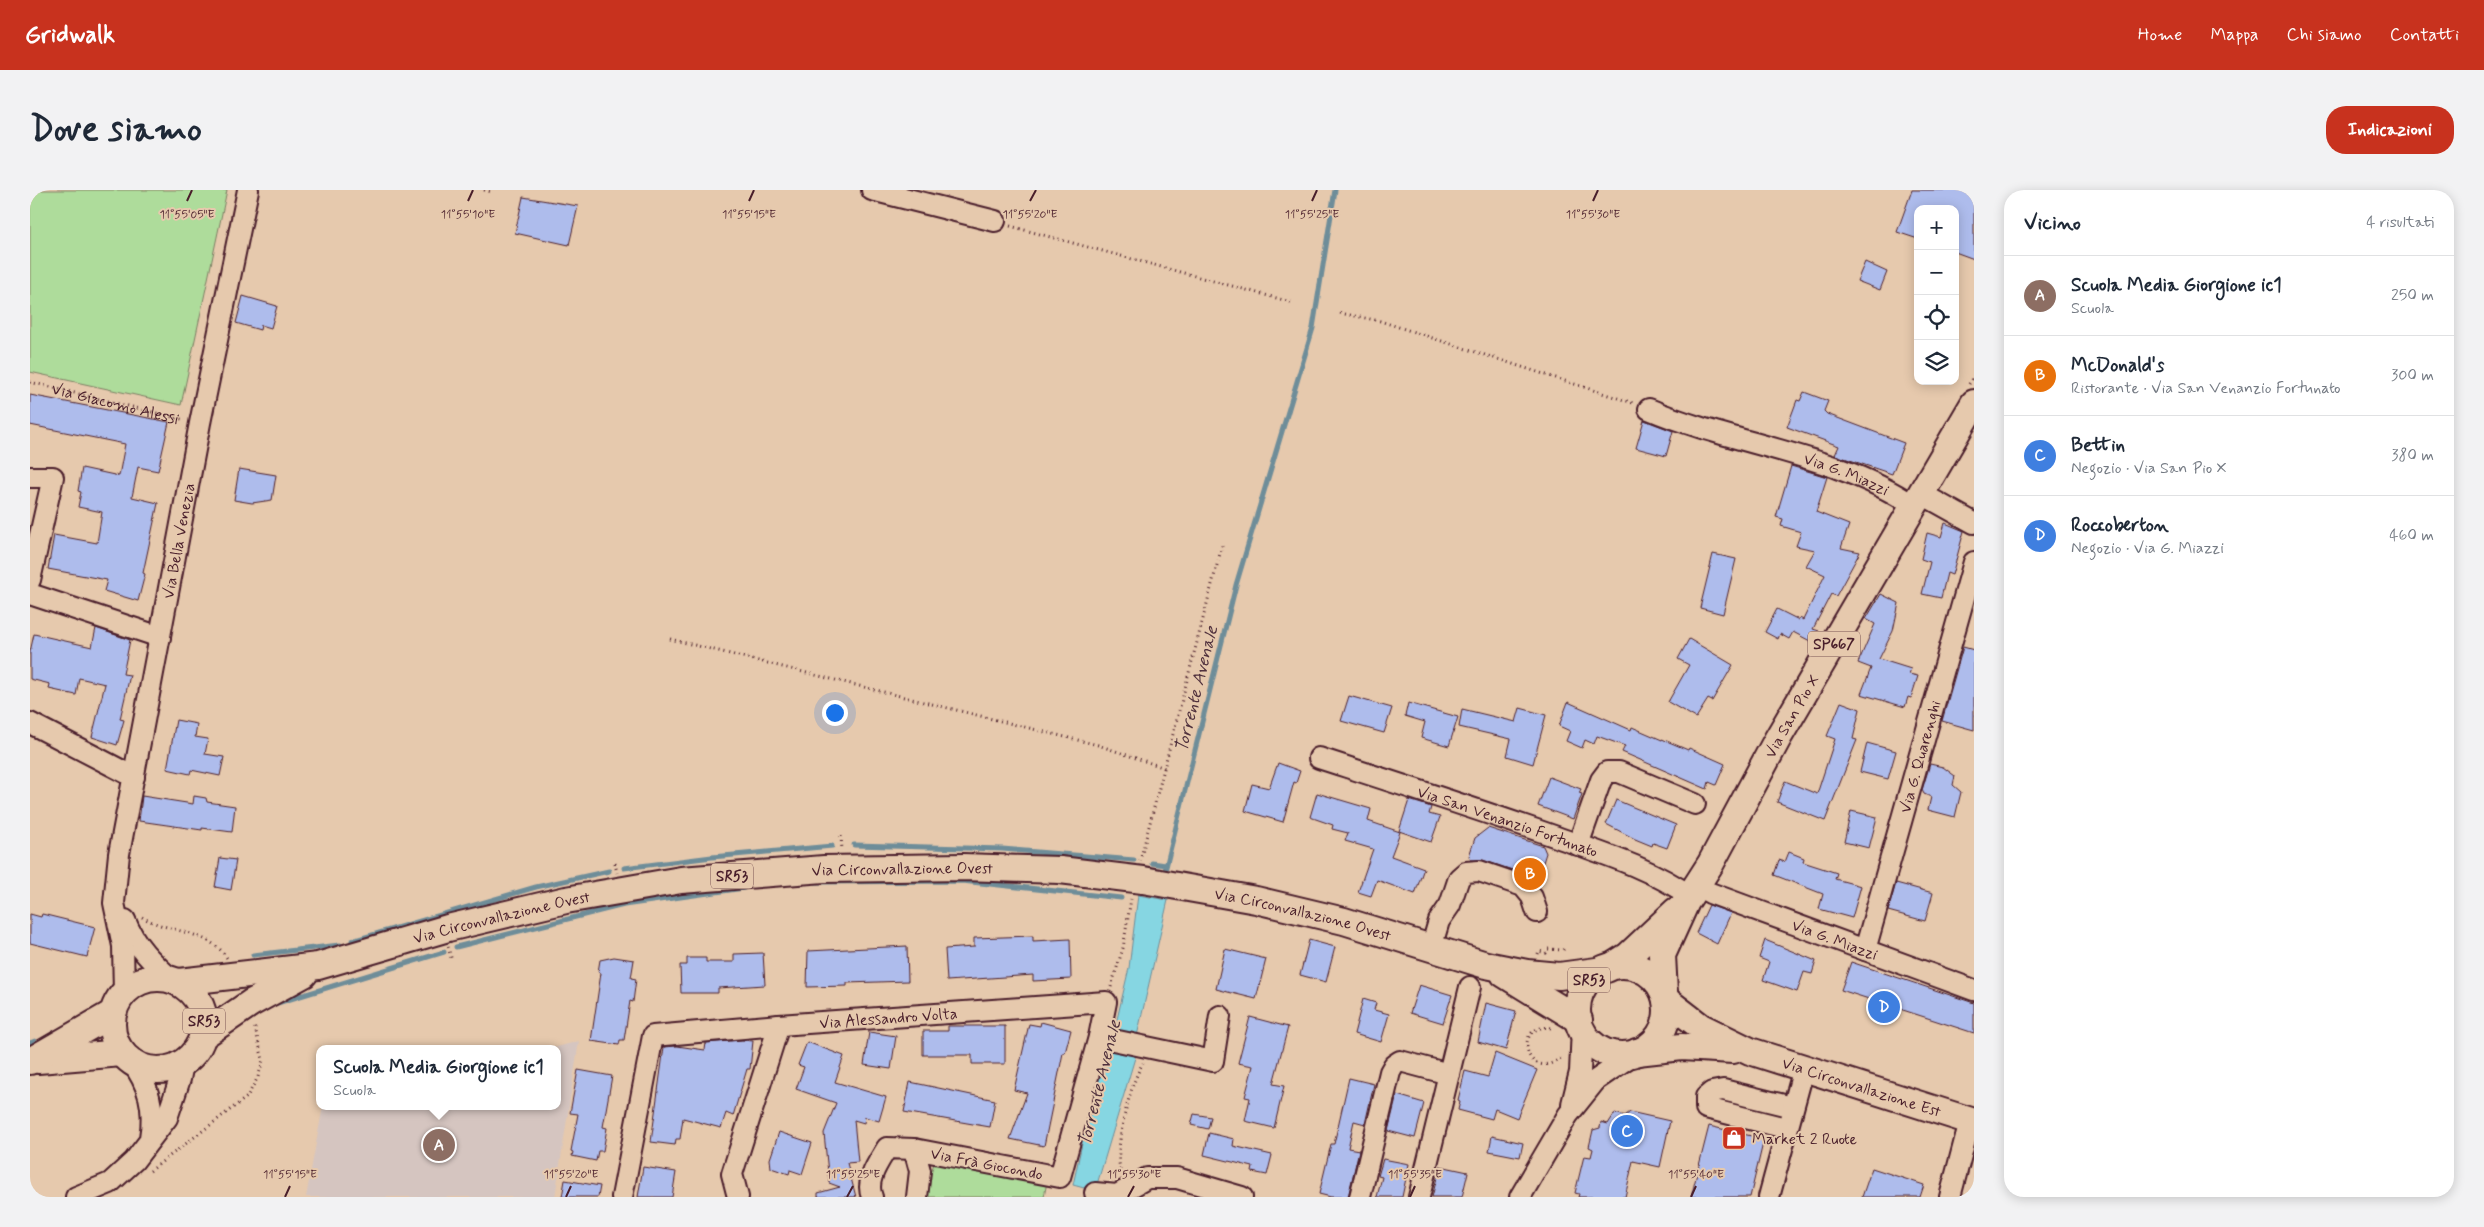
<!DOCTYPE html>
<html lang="it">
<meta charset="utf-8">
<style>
:root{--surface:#fff;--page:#f2f2f3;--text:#1f2937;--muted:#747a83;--line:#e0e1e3;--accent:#c8321e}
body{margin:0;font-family:Mynerve,sans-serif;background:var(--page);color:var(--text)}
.controls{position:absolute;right:15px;top:15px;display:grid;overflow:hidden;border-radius:10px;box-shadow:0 2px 12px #0003}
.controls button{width:45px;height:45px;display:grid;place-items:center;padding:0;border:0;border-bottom:1px solid var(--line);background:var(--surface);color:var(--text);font:25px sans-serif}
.you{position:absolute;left:804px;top:522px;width:18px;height:18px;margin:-12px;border:4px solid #fff;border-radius:50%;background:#1a73e8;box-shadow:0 0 0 8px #1a73e833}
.badge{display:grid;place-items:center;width:32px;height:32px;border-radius:50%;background:var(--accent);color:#fff;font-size:16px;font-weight:700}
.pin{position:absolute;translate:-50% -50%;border:2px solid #fff;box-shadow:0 1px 5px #0006}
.popup{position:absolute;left:286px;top:855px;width:245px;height:65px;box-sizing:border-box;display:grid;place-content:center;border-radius:10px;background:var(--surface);filter:drop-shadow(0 1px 4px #0005);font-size:16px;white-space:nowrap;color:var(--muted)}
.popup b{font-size:19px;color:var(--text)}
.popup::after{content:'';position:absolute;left:50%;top:100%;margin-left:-10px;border:10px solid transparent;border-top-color:var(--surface)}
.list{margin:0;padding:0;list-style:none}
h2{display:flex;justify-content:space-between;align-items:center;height:65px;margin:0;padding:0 20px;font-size:21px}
h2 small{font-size:16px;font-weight:400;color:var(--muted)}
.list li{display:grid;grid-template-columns:32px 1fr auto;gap:15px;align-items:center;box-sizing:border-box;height:80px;padding:0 20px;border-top:1px solid var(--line)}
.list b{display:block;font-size:19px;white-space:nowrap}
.list p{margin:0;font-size:16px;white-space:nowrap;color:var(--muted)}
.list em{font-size:16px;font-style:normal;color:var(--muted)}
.icon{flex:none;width:28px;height:28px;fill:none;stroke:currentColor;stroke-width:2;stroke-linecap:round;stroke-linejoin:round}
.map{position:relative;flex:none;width:1944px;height:1007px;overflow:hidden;border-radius:20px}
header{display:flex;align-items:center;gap:30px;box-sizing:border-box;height:70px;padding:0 25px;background:var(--accent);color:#fff}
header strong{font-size:24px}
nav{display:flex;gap:28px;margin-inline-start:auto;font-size:18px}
.intro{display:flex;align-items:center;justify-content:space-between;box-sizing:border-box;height:120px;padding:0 30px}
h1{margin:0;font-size:35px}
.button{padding:12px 22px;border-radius:20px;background:var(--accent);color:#fff;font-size:18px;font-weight:700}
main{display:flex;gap:30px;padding:0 30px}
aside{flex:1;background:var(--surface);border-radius:20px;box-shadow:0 2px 12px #0003}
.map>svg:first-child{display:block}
</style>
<header>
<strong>Gridwalk</strong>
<nav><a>Home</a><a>Mappa</a><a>Chi siamo</a><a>Contatti</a></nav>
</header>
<div class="intro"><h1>Dove siamo</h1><a class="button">Indicazioni</a></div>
<main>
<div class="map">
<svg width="1944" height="1007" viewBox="0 0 1944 1007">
<rect width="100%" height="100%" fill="#e6c9ad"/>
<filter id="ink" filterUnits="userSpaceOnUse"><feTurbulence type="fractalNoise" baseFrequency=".02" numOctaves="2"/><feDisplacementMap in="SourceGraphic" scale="10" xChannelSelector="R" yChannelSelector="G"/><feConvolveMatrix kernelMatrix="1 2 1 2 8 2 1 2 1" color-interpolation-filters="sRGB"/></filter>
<g filter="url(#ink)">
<polygon fill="#d5c5c0" points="549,851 525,1007 276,1007 293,916 528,916 528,859 520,859"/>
<g fill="#aedc9b" stroke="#7c7e63">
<polygon points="0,0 197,0 151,215 0,182"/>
<polygon points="904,973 1018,987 1014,1007 894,1007"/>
</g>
<g fill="#86d6e2" stroke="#6e8d99">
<polygon points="1108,705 1138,710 1107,846 1084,842 1099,778"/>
<polygon points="1077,856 1107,861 1065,1001 1043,995 1058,926"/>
</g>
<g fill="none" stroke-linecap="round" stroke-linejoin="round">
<g stroke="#6e8d99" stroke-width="5">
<polyline points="824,655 972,659 1104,670"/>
<polyline points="1122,673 1136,675"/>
<polyline points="594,678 682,667 802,656"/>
<polyline points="1134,685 1206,395 1283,138 1305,0"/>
<polyline points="785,692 932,691 1091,708"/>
<polyline points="322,751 506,697 579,681"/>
<polyline points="426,757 594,715 714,698"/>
<polyline points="223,765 310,755"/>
<polyline points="244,814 414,762"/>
<polyline points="0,853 5,851"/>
</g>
</g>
<g fill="#aebcec" stroke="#4a1f2b">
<polygon points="1882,0 1944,0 1944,69 1925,62 1925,19 1888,19 1888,49 1867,42"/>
<polygon points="493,7 548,16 539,55 485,43"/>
<polygon points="1835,72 1857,82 1850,100 1827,91"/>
<polygon points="213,106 247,116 241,138 231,135 230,140 206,133"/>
<polygon points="1774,202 1798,211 1794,221 1797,224 1874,253 1862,284 1805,265 1809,256 1757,237 1767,210 1770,211"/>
<polygon points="0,205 139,232 128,281 108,277 102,307 128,313 113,383 115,384 108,411 74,401 77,390 18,379 24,345 67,353 72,322 48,317 51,302 48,301 52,278 89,286 95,254 0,235"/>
<polygon points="1614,230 1643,241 1636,266 1606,258"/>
<polygon points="1761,276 1797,287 1786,322 1819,335 1811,358 1830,362 1806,406 1801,404 1783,439 1789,441 1782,452 1763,442 1759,449 1750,444 1748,449 1735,442 1747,419 1769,430 1770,428 1773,430 1795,385 1776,376 1785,360 1766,356 1771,342 1751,336 1753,329 1746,327"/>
<polygon points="209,279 246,285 242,310 222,313 204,310"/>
<polygon points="1915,333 1934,341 1922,385 1917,383 1911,408 1892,404 1900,372 1891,369 1897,343 1911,347"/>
<polygon points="1683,364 1706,369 1693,424 1670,418"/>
<polygon points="1851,404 1869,413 1863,441 1849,469 1881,479 1879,484 1888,486 1881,508 1878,507 1875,517 1831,504 1841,478 1828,473 1845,434 1836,429"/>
<polygon points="66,438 100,450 93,484 100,485 90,529 94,530 87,555 62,547 75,494 49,488 46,505 19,499 20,494 0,489 0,462 4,444 62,457"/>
<polygon points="1659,449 1703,475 1682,511 1678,509 1666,528 1638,512 1659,475 1648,469"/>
<polygon points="1933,457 1944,460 1944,540 1912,531"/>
<polygon points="1319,506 1362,518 1354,543 1311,531"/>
<polygon points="1538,512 1601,540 1602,537 1632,550 1632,549 1658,560 1659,558 1695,574 1686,595 1679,592 1677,599 1592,562 1595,556 1567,546 1564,554 1555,550 1552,558 1536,551 1540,541 1529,536"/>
<polygon points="1811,512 1830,519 1823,549 1827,550 1795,631 1747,612 1755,591 1787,604 1805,549 1797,546"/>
<polygon points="1378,513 1428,527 1419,556 1391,548 1395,532 1375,526"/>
<polygon points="1490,518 1516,525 1503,574 1477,566 1481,549 1429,537 1432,519 1486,532"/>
<polygon points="146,530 167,534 165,547 178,549 175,564 194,567 190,586 161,580 160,584 137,579"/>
<polygon points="1837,553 1866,561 1858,589 1830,582"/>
<polygon points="1248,573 1270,581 1266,593 1264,592 1253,632 1215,621 1222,594 1239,598"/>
<polygon points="1900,574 1913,577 1925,586 1923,595 1931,602 1925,627 1898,620 1901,607 1894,604 1892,600"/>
<polygon points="1519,587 1551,599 1549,603 1552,604 1543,629 1508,616"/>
<polygon points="1287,603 1341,619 1338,631 1370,642 1361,666 1394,678 1385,704 1347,690 1341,706 1328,702 1343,659 1315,651 1318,643 1302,639 1303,635 1280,627"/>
<polygon points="112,606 163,614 164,606 176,608 177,612 205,616 202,642 172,638 172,640 109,631"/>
<polygon points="1379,610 1401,617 1399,624 1410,627 1401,652 1369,641"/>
<polygon points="1586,610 1646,635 1637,658 1623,653 1622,656 1605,649 1576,634"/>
<polygon points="1821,621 1847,627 1839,658 1814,652"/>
<polygon points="1458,638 1513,656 1516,663 1508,688 1504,690 1497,685 1453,670 1441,670 1439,666 1445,648"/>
<polygon points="1759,662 1774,668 1773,672 1807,683 1805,689 1831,696 1822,728 1789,719 1793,704 1744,685 1749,670 1755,672"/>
<polygon points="190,668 206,670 201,700 185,697"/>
<polygon points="1866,693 1903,703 1895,731 1858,721"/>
<polygon points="1679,715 1701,723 1687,754 1666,743"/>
<polygon points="0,724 11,727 12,724 65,737 57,767 0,753"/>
<polygon points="1003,746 1003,751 1040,749 1041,789 1003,791 1003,785 917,791 915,759 944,757 944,748"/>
<polygon points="1279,750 1305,757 1296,792 1270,785"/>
<polygon points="1735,750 1786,771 1782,784 1774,782 1767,802 1733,790 1739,772 1729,768"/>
<polygon points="877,756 878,791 817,793 817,796 777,797 778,761"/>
<polygon points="1195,759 1236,769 1226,809 1186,799"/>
<polygon points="733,763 735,795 688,798 688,803 651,803 650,775 657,775 657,768 676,768 676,772 704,772 704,764"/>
<polygon points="584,767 604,770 601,788 606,789 603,812 600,811 594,850 590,850 589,855 561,851 571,783 568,782 570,770"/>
<polygon points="1821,772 1944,813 1944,843 1811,800"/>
<polygon points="1389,795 1422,805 1413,833 1380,823"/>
<polygon points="1333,809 1346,813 1344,820 1359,824 1351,852 1324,844"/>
<polygon points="1456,813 1486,821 1476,860 1448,852"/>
<polygon points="1220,827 1258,837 1243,894 1254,896 1244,938 1215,931 1220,908 1215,907 1223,876 1208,873"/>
<polygon points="1011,832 1041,840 1035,863 1033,863 1014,956 980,949 997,903 984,900 999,834 1010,836"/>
<polygon points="918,836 975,836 975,874 942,874 942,865 893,865 893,841 918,841"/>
<polygon points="839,842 866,846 861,879 834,875"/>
<polygon points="712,850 723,851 720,879 717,879 703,926 696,923 691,938 653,928 650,949 646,949 645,955 621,952 634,857 647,856 675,860 676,853"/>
<polygon points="777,852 814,866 805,892 856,907 849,931 835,927 834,933 824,930 828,972 817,973 826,1007 788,1007 788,1003 810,997 799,993 794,943 806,913 766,899 774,877 768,875"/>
<polygon points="1465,863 1507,880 1487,928 1465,919 1462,929 1428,920 1430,911 1428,910 1435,881 1458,887"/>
<polygon points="548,880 582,886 573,937 577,938 573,961 568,961 566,971 542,966 543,962 541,961 548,924 540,923"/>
<polygon points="1319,888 1344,894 1335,934 1324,931 1318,958 1329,960 1318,1007 1301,1007 1289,1004 1301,954 1304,954"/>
<polygon points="880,892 965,910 960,937 874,922"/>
<polygon points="1367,905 1394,913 1385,948 1358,941"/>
<polygon points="1600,922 1640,931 1630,977 1603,971 1595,1007 1548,1007 1549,1004 1545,1003 1554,966 1561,967 1563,959 1559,957 1563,940 1570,938 1571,932 1578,934 1585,923 1595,926"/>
<polygon points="1164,924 1181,927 1178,939 1161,935"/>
<polygon points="1679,936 1734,949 1720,1007 1661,1007"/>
<polygon points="749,942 782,953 772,984 760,980 759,984 741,978 740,969"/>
<polygon points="1179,943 1204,949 1203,956 1242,965 1237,985 1222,982 1223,977 1174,965"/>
<polygon points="1462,946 1493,953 1490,967 1459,961"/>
<polygon points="1353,969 1379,974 1372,1007 1347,1007 1352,987 1348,986"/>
<polygon points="1410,976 1438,982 1432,1007 1402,1007"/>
<polygon points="613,977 646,982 642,1007 608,1007"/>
<polygon points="1842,978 1894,995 1890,1007 1832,1007"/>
<polygon points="535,990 570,996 568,1007 532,1007"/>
</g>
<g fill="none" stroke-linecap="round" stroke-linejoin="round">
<defs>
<g id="minor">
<polyline points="842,0 965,31"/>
<path id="s2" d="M1619 219C1704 255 1808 264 1884 316"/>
<polyline points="0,287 23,287 0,390"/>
<polyline points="1892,304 1944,333"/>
<polyline points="0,404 130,447"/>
<polyline points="0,533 104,587"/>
<path id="s3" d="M1289 568C1366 593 1444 618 1521 645 1568 662 1619 677 1660 706"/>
<polyline points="1548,655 1571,590 1577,582 1589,582 1665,614"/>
<path id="s4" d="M1667 696 1680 703 1944 800"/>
<path d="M95 730C105 756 122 772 142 790"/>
<polyline points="1401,758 1409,731 1420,715 1429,688 1436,682 1449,681 1493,696 1502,707 1507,722"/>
<path id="s5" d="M1835 760 1944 372"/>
<path id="s6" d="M94 803 93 756 84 713 89 664 170 233 218 0"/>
<polyline points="1069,847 1183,871 1190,826"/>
<path d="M101 871C119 895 125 918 120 948"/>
<polyline points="1542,914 1550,882 1552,838"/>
<polyline points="1756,938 1676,918 1676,907 1682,902 1693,900 1762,917"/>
<polyline points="1065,1003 1087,1005 1117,988 1147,988 1212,1007"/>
<polyline points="46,1007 80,993 104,971 137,928 150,889 153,874"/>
<path id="s7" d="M592 1007 623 846 749 835 1076 812 1069 847 1030 987 884 959 890 981 887 1007"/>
<polyline points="708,1007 702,984 749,835"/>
<path d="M842 1007C835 990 848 973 857 958L884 959"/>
<polyline points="1330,1007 1360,882 1364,875 1370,871 1419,884"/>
<polyline points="1389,1007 1440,797"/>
<polyline points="1490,1007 1538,925 1566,890 1604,864"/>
<polyline points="1739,1007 1774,878"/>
<polyline points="1920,1007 1940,931"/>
</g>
<g id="major">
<circle cx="1592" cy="820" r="45"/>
<polyline points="1579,778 1598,766 1646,721"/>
<polyline points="1474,784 1549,830"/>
<circle cx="128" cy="834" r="46"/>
<path id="s8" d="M149 792 288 776 418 738 536 710 651 690 794 679 933 677 1030 680 1113 690 1226 710 1314 731 1456 775 1497 783 1529 786 1574 780"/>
<path id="s9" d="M1634 803 1632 765 1656 712 1681 673 1748 548 1944 213"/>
<path id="s10" d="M1636 810 1671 837 1720 861 1944 932"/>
<polyline points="174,845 221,813 274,784"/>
<polyline points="1607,862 1652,857 1703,860"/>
<polyline points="8,870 92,863"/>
<polyline points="0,871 83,823"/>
</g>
</defs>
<use href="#minor" stroke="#4a1f2b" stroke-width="24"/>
<use href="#major" stroke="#4a1f2b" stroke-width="30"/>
<g stroke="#4a1f2b" stroke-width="3" stroke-dasharray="1 4" stroke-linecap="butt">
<polyline points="454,0 462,2"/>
<polyline points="980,36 1261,112"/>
<polyline points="1310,123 1350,131 1603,213"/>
<path id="s1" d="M0 192 155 230"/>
<polyline points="1939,194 1944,186"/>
<polyline points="640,449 1023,544 1068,555 1135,578"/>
<polyline points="811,646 812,660"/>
<polyline points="1110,671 1193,352"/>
<polyline points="585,673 587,683"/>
<path d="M112 727C139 743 179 740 197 768"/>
<polyline points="418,757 422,771"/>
<polyline points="1508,764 1509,761 1516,763 1518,759 1533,760 1535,757"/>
<polyline points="1081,797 1093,758 1101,709"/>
<path d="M1521 838C1481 832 1495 896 1532 867"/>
<polyline points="120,981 217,907 228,887 233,870 224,834"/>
<path d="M1092 984C1081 965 1101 891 1113 873"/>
</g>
<use href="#minor" stroke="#e6c9ad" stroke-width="20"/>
<use href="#major" stroke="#e6c9ad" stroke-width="26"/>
</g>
</g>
<path fill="none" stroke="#4a1f2b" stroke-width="2" d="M157 11 162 0M438 11 443 0M719 11 724 0M1000 11 1006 0M1282 11 1287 0M1563 11 1568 0M255 1007 260 996M536 1007 541 996M817 1007 823 996M1098 1007 1104 996M1380 1007 1385 996M1661 1007 1666 996"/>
<defs>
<symbol id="shop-square" viewBox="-11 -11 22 22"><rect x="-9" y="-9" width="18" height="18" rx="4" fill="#c8321e" stroke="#e6c9ad"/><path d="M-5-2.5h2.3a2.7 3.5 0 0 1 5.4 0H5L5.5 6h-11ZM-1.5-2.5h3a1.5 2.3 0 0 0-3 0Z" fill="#fff"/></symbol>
</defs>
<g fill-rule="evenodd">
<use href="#shop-square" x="1690" y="934" width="28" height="28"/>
</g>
<g text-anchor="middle" stroke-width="4" stroke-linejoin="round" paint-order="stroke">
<g fill="#e6c9ad" stroke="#795252" stroke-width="1">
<rect x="1778" y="441.5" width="52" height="25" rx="4"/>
<rect x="681" y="673.5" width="42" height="25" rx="4"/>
<rect x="1538" y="777.5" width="42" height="25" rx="4"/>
<rect x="153" y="818.5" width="42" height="25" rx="4"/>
</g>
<g font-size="15" font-weight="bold" fill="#4a1f2b">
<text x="1804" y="459">SP667</text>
<text x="702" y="691">SR53</text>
<text x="1559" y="795">SR53</text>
<text x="174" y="836">SR53</text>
</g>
<g font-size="16" fill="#4a1f2b" stroke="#e6c9ad">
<text dy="6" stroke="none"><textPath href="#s1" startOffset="88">Via Giacomo Alessi</textPath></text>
<text dy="6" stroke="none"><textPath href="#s2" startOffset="208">Via G. Miazzi</textPath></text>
<text dy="6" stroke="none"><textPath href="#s6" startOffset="459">Via Bella Venezia</textPath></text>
<text dy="6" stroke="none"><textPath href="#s9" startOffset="310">Via San Pio X</textPath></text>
<text dy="6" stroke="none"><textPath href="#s5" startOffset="201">Via G. Quarenghi</textPath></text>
<text dy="6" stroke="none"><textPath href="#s3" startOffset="199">Via San Venanzio Fortunato</textPath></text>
<text dy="6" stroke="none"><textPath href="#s8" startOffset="735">Via Circonvallazione Ovest</textPath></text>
<text dy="6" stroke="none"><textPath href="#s8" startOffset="1140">Via Circonvallazione Ovest</textPath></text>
<text dy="6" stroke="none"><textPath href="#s8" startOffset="330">Via Circonvallazione Ovest</textPath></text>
<text dy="6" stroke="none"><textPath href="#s4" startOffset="148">Via G. Miazzi</textPath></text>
<text dy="6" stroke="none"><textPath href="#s7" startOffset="400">Via Alessandro Volta</textPath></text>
<text dy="6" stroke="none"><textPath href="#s10" startOffset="216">Via Circonvallazione Est</textPath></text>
<text transform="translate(957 973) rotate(11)" y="6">Via Frà Giocondo</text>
</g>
<g font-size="16" fill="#4a1f2b" stroke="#e6c9ad" text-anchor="start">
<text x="1722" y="954">Market 2 Ruote</text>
</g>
<g font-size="18" font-style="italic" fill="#50313d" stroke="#e6c9ad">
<text transform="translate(1166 499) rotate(-76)" y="6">Torrente Avenale</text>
<text transform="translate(1069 893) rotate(-76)" y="6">Torrente Avenale</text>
</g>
</g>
<g font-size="12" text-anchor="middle" fill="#4a1f2b" stroke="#e6c9ad" stroke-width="4" stroke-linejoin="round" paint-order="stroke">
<text x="157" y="28">11°55'05"E</text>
<text x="438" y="28">11°55'10"E</text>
<text x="719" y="28">11°55'15"E</text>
<text x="1000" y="28">11°55'20"E</text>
<text x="1282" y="28">11°55'25"E</text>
<text x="1563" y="28">11°55'30"E</text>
<text x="260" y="988">11°55'15"E</text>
<text x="541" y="988">11°55'20"E</text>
<text x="823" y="988">11°55'25"E</text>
<text x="1104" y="988">11°55'30"E</text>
<text x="1385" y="988">11°55'35"E</text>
<text x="1666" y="988">11°55'40"E</text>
</g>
</svg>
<div class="controls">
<button>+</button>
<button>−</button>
<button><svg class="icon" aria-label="locate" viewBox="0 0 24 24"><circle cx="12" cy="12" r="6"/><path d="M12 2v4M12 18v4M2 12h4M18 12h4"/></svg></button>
<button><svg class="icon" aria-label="layers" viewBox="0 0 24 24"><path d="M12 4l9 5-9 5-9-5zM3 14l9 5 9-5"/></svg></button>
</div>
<div class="you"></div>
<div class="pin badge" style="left:409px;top:955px;background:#8d6e63">A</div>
<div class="popup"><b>Scuola Media Giorgione ic1</b>Scuola</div>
<div class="pin badge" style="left:1500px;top:684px;background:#e8710a">B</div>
<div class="pin badge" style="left:1597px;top:941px;background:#3f7fe0">C</div>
<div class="pin badge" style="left:1854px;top:817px;background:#3f7fe0">D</div>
</div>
<aside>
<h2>Vicino<small>4 risultati</small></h2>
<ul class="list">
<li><span class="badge" style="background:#8d6e63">A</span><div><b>Scuola Media Giorgione ic1</b><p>Scuola</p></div><em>250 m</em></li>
<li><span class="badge" style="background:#e8710a">B</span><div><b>McDonald's</b><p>Ristorante · Via San Venanzio Fortunato</p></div><em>300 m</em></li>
<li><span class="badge" style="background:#3f7fe0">C</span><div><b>Bettin</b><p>Negozio · Via San Pio X</p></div><em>380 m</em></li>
<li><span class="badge" style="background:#3f7fe0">D</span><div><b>Roccoberton</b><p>Negozio · Via G. Miazzi</p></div><em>460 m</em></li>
</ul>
</aside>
</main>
